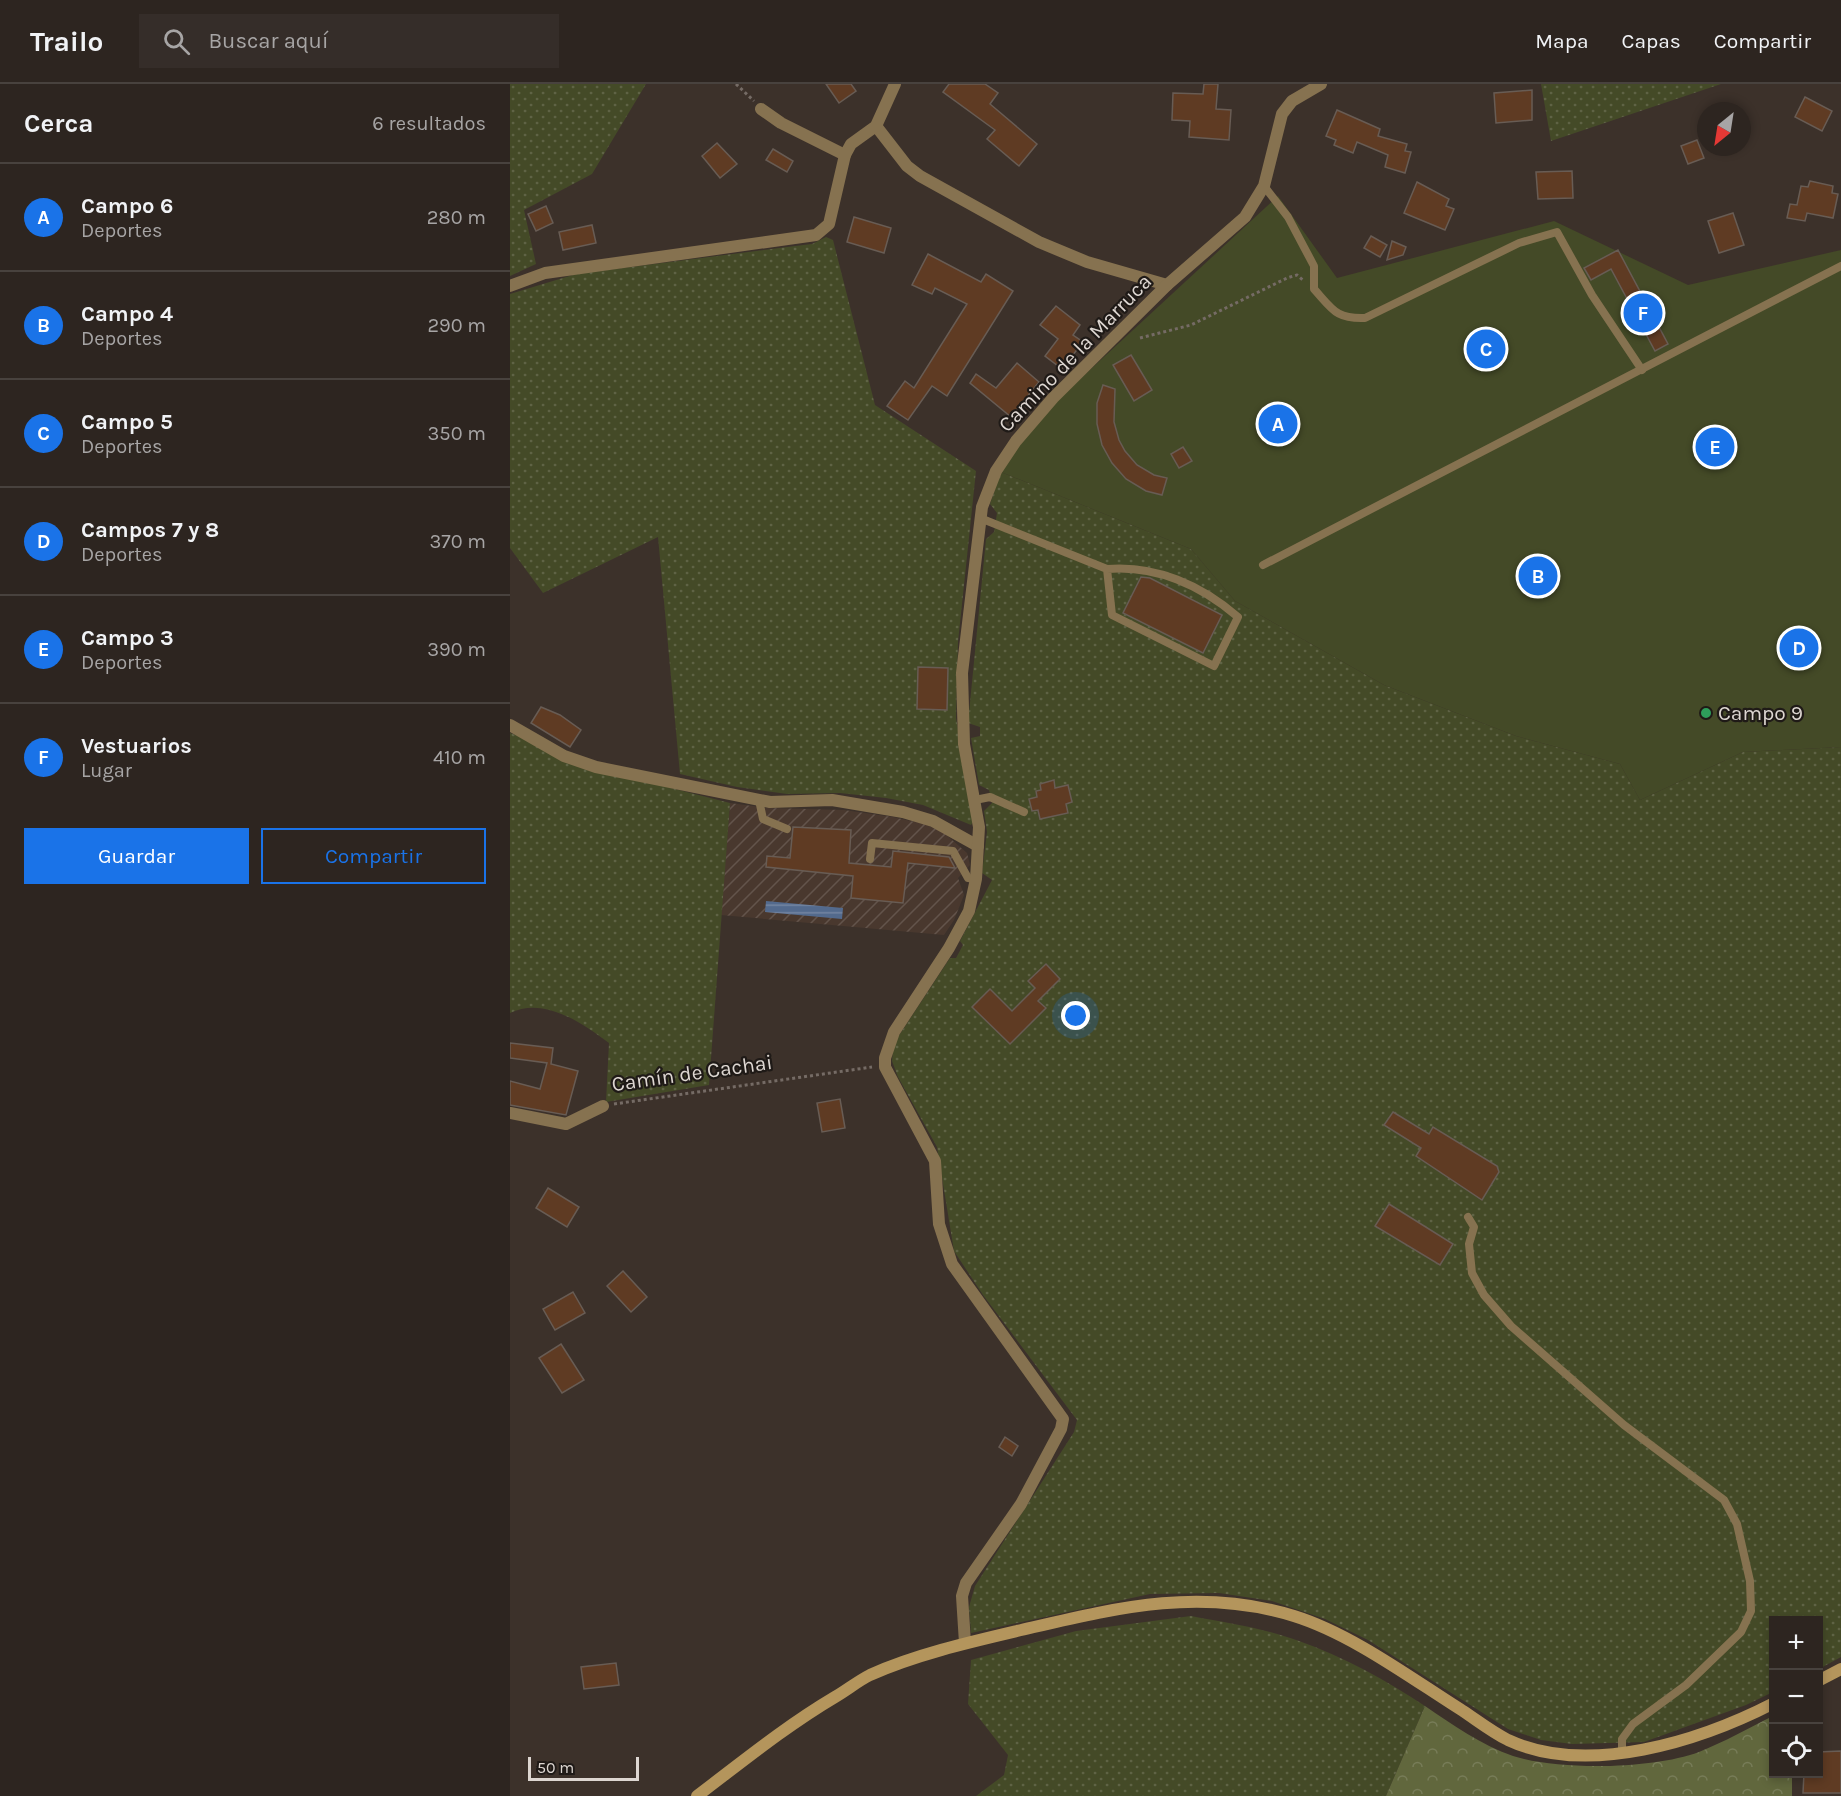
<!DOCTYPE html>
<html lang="es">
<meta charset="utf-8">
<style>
:root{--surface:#2d2520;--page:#352d29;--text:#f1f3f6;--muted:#a7a5a5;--line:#48423e;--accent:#1a73e8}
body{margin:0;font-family:Karla,sans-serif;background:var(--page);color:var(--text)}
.controls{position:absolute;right:18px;bottom:18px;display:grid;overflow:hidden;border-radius:0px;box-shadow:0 3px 9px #0003}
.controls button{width:54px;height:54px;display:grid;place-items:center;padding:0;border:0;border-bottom:2px solid var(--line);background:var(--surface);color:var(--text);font:30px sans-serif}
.compass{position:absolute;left:1187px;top:18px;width:54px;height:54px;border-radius:50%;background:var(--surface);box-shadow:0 3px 9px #0003;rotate:210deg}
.scale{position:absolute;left:18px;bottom:15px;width:111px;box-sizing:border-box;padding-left:6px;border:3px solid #ddd6d1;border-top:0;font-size:16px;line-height:21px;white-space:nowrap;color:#ddd6d1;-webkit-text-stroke:4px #1f1a17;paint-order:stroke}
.you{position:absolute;left:566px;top:932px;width:21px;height:21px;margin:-15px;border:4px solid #fff;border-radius:50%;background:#1a73e8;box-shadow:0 0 0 9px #1a73e833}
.badge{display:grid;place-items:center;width:39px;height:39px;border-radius:50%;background:var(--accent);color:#fff;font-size:20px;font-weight:700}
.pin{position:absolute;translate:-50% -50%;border:3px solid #fff;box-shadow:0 2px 6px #0006}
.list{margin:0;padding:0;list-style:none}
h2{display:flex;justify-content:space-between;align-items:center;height:78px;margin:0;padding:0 24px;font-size:26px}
h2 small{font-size:20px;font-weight:400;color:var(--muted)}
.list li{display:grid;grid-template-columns:39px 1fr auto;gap:18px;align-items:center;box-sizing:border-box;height:108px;padding:0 24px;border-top:2px solid var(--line)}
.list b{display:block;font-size:22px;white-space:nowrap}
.list p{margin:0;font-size:20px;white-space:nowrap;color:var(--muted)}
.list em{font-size:20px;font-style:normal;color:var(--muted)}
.actions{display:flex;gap:12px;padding:18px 24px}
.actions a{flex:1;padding:14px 0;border:2px solid var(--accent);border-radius:0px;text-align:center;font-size:21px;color:var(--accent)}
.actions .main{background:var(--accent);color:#fff}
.icon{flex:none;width:33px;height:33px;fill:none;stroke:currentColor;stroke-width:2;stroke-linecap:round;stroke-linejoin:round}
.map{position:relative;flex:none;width:1331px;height:1712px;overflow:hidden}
header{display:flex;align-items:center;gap:36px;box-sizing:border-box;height:84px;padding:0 30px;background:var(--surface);border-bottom:2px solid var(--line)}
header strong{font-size:28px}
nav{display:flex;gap:33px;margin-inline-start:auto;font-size:21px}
.search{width:420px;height:54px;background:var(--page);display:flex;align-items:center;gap:15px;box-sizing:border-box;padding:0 21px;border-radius:0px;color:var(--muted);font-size:22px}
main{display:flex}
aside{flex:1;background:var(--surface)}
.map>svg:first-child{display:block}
</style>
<header>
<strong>Trailo</strong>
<div class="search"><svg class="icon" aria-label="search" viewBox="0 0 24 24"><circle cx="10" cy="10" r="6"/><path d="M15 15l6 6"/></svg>Buscar aquí</div>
<nav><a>Mapa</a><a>Capas</a><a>Compartir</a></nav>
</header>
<main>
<aside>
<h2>Cerca<small>6 resultados</small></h2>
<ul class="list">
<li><span class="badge">A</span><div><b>Campo 6</b><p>Deportes</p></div><em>280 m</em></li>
<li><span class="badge">B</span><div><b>Campo 4</b><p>Deportes</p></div><em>290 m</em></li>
<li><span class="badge">C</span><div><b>Campo 5</b><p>Deportes</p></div><em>350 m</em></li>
<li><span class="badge">D</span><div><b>Campos 7 y 8</b><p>Deportes</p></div><em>370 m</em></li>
<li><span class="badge">E</span><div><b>Campo 3</b><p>Deportes</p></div><em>390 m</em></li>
<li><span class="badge">F</span><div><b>Vestuarios</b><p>Lugar</p></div><em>410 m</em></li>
</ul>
<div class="actions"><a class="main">Guardar</a><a>Compartir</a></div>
</aside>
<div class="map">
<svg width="1331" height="1712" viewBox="0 0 1331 1712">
<defs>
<pattern id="industrial-furrows" width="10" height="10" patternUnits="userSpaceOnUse" patternTransform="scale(1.5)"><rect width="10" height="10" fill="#49382e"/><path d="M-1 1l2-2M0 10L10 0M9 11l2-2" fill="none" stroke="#63544b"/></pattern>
<pattern id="grass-dots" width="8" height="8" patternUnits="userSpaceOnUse" patternTransform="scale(1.5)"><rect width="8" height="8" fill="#444a27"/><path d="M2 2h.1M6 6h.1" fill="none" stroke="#5f6345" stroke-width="1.8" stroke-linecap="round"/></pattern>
<pattern id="forest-crowns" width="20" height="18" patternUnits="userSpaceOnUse" patternTransform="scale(1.5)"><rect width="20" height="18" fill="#61673d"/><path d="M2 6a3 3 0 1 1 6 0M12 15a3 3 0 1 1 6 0" fill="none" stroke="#777c58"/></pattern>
<pattern id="water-rules" width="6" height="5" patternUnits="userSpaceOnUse" patternTransform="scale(1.5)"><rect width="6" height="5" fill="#536a8d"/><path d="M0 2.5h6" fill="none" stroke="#7385a1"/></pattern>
</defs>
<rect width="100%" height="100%" fill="#3c312a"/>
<polygon fill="url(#industrial-furrows)" points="220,719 258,724 334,726 383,733 414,740 433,748 457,769 460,781 448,794 454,811 444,836 434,851 211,831"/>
<g fill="url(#grass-dots)">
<polygon points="0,0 136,0 82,90 14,126 26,180 0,192"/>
<polygon points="1031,0 1211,0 1041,57"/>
<polygon points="316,153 323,156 365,321 466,387 448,558 446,634 464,736 461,741 413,721 376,714 330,709 277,710 227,703 170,690 148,453 33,509 0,464 0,210 66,190 285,162 302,160"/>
<polygon points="491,388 681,465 725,517 874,601 1006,652 1110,680 1130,716 1233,668 1331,663 1331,1573 1309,1585 1308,1536 1264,1536 1263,1608 1236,1621 1134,1658 1062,1660 1031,1656 998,1645 858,1556 815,1535 762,1517 709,1509 640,1510 461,1549 459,1523 465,1502 564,1348 567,1336 473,1211 444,1167 427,1063 388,993 382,977 383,964 388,953 440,874 446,874 453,861 450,857 482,796 472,789 477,748 474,727 482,719 479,706 469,701 461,654 470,652 470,643 458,639 476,455 484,448 487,429 480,420"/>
<path d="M0 649 161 704 220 719 199 1001 96 1018 99 959C72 939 34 912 0 929Z"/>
<path d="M681 1532C717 1539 754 1544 789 1557 834 1573 876 1596 915 1622L876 1712H466L494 1691 498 1671 458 1620 461 1576 566 1547Z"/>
</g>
<path fill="url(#forest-crowns)" d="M915 1622C943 1641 971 1661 1003 1672 1049 1687 1144 1685 1189 1668 1214 1658 1239 1644 1263 1632L1264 1690H1282V1712H876Z"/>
<polygon fill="#444a27" points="768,112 827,194 1044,137 1178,201 1331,166 1331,663 1233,668 1130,716 1110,680 1006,652 874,601 725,517 681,465 491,388 524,341 543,320"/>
<polygon fill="url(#water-rules)" points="256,817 333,824 332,835 255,828"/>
<g fill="#5f3b23" stroke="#685c54" stroke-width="1.5">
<polygon points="316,0 341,0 346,7 329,19"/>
<polygon points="439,0 475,0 488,9 480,20 527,60 509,82 477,55 485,46 433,8"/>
<polygon points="694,0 708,0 706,25 721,26 719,56 679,53 680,37 662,36 663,9 693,10"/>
<polygon points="1022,6 1022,36 986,39 984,9"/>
<polygon points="1295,13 1322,27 1312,47 1285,33"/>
<polygon points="827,26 870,45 868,52 897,60 895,67 901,68 895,89 875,83 878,71 847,58 843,69 824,61 826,56 816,52"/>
<polygon points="1187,56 1194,74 1178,80 1171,62"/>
<polygon points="207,59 227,80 210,94 192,72"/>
<polygon points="263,65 283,77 277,88 256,76"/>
<polygon points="1062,87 1063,114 1028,115 1026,88"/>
<polygon points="1300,97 1323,102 1322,109 1328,110 1323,134 1297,129 1295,137 1277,134 1280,120 1287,121 1291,102 1298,103"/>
<polygon points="907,98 939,115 936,122 944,125 935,146 894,129"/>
<polygon points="36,122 43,139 26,147 18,130"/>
<polygon points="1223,129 1234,161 1209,169 1198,137"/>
<polygon points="344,133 381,144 374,169 337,158"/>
<polygon points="82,141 86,159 53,166 49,148"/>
<polygon points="861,152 877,161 870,173 854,164"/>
<polygon points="882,157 896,163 893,171 877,176"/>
<polygon points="1108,166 1158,260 1145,267 1101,185 1081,196 1074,184"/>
<polygon points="418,170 471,198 476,190 503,207 437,312 422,302 398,336 377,322 395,297 404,304 457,220 425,204 422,210 402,201"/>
<polygon points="546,222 570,241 563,251 573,258 552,285 535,272 548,255 530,241"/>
<polygon points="621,271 642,306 624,317 603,281"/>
<polygon points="507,279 529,298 501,333 460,299 466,290 486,304"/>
<polygon points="593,301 605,305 604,338 609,356 615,367 627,381 644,391 657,394 652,411 636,407 616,395 602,379 592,361 587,340 587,319"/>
<polygon points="673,363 682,377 669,384 661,370"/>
<polygon points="631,493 640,494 712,531 693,569 613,529"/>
<polygon points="408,583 438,584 437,626 407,625"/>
<polygon points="31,623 50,631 71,646 60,663 21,639"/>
<polygon points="544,696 545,704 558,701 562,718 556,720 558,729 530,735 528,726 522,727 519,715 527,713 526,707 531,706 530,700"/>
<polygon points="283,743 341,746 339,779 381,783 383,767 439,773 445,784 398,779 393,819 341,814 343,792 256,783 257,772 280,774"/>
<polygon points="536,880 550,895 528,917 536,924 500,960 462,923 480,905 502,927 525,904 518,897"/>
<polygon points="0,959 43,964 41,980 68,987 56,1031 0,1021 0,997 30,1005 37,979 0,974"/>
<polygon points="330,1015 335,1044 312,1048 307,1019"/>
<polygon points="883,1028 919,1050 923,1043 987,1082 989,1088 972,1116 906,1072 911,1064 874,1041"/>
<polygon points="38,1104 69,1123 57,1143 26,1124"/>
<polygon points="879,1120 943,1160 930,1181 865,1142"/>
<polygon points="113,1187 137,1213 121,1228 97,1202"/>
<polygon points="63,1208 75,1229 45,1246 33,1225"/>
<polygon points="51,1260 74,1296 52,1309 29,1274"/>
<polygon points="495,1353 508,1362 502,1372 489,1363"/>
<polygon points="106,1579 109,1601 74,1605 71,1583"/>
<polygon points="1331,1667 1331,1709 1293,1709 1294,1689 1308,1689 1308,1668"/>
</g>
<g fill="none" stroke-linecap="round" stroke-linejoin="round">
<g stroke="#756b65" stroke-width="3" stroke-dasharray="3 3" stroke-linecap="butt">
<polyline points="226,0 244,17"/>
<polyline points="630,254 681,241 777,194 787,191 794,197"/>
<polyline points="104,1020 362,983"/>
</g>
<g stroke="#867250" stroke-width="8">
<path d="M754 102 778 133 804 182V205C823 226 826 235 855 234L1009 159 1047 148 1082 211 1132 286"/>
<path d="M470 434 597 485 602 531 704 582 728 533C691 501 646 481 597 485"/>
<polyline points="753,481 1331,182"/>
<polyline points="249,716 253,735 277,745"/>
<polyline points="465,716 480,713 514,728"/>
<polyline points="360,775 362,759 443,767 458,794 466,795"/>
<polyline points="958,1133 964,1143 959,1160 962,1189 974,1211 1001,1242 1114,1341 1214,1416 1227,1440 1240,1497 1241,1527 1231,1548 1176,1601 1123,1640 1112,1655 1112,1669"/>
</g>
<g stroke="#867250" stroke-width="12">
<polyline points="251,25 271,39 335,71"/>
<polyline points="366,42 397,82 410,92 529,158 577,178 657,201"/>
<polyline points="0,202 35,189 306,151 319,140 335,71 341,60 366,42 385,0"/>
<polyline points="0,641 54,672 86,683 260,718 322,716 393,728 423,737 468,762"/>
<polyline points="0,1029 56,1040 93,1022"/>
<polyline points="455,1559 452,1512 456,1499 511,1420 551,1345 553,1335 442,1180 429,1140 425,1077 375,983 375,974 384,948 439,864 459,827 466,795 469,743 454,660 452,589 472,423 486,387 506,357 543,314 657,201 735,133 754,102 772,30 782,17 811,0"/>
</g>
<g stroke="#b4955c" stroke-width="12">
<polyline points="1308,1597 1331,1585"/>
<path d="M187 1712C232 1678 276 1642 325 1613 337 1606 348 1597 360 1591 404 1571 460 1558 507 1547 602 1525 687 1502 784 1532 842 1550 902 1595 953 1627 968 1637 982 1648 998 1656 1078 1693 1190 1657 1264 1619"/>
</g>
</g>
<circle fill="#2e9e5b" stroke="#1f1a17" stroke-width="2" cx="1196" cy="629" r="6"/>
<g text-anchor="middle" stroke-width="4.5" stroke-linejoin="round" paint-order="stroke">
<g font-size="21" fill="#ddd6d1" stroke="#1f1a17">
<text transform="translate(565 269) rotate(-46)" y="7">Camino de la Marruca</text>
<text transform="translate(182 989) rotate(-8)" y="7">Camín de Cachai</text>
</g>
<g font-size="21" fill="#ddd6d1" stroke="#1f1a17" text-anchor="start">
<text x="1208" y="636">Campo 9</text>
</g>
</g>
</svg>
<div class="controls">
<button>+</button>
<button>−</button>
<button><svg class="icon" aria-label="locate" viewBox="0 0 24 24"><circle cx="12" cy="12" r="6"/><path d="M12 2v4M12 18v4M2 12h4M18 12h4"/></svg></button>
</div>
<svg class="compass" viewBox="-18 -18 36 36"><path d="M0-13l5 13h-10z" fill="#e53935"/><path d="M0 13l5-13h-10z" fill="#a7a5a5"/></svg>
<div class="scale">50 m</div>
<div class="you"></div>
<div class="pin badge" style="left:768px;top:340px">A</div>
<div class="pin badge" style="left:1028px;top:492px">B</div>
<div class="pin badge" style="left:976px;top:265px">C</div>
<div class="pin badge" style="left:1289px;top:564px">D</div>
<div class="pin badge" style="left:1205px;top:363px">E</div>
<div class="pin badge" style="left:1133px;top:229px">F</div>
</div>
</main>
